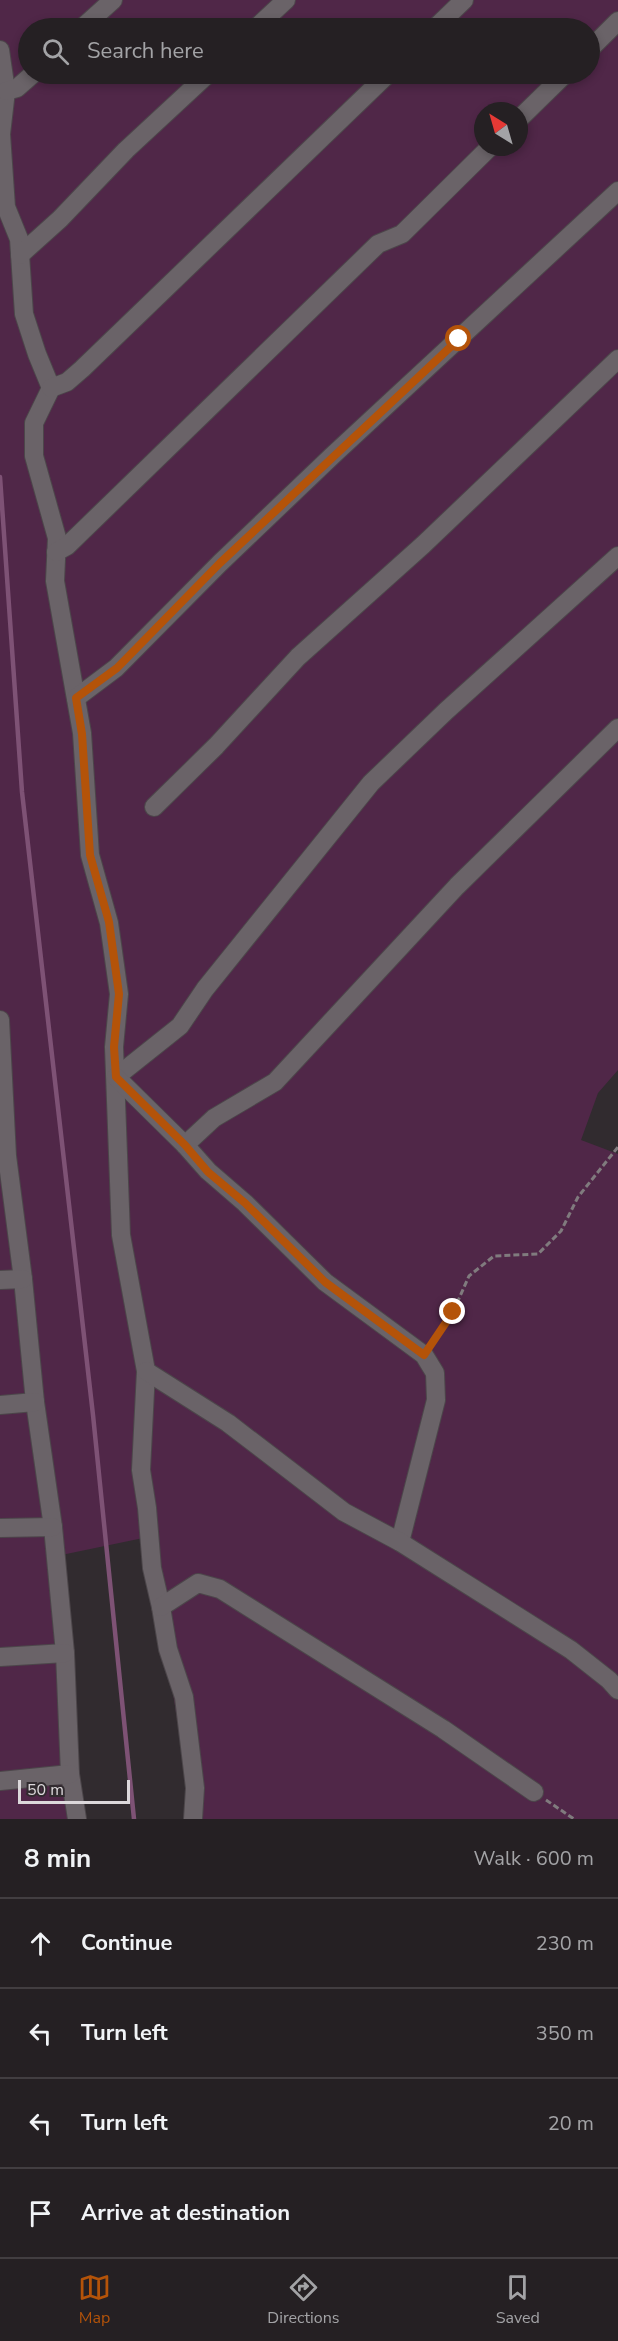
<!DOCTYPE html>
<meta charset="utf-8">
<style>
:root{--surface:#252023;--page:#2d282b;--text:#f1f3f6;--muted:#a3a3a6;--line:#423e41;--accent:#b45309}
body{margin:0;font-family:"Nunito Sans",sans-serif;background:var(--page);color:var(--text)}
.compass{position:absolute;left:474px;top:102px;width:54px;height:54px;border-radius:50%;background:var(--surface);box-shadow:0 3px 9px #0003;rotate:323deg}
.scale{position:absolute;left:18px;bottom:15px;width:112px;box-sizing:border-box;padding-left:6px;border:3px solid #dcd8db;border-top:0;font-size:16px;line-height:21px;white-space:nowrap;color:#dcd8db;-webkit-text-stroke:4px #312b2f;paint-order:stroke}
.stop{position:absolute;width:18px;height:18px;margin:-14px;border:4px solid #b45309;border-radius:50%;background:#fff}
.stop.end{background:#b45309;border-color:#fff;box-shadow:0 2px 6px #0008}
.list{margin:0;padding:0;list-style:none}
h2{display:flex;justify-content:space-between;align-items:center;height:78px;margin:0;padding:0 24px;font-size:26px}
h2 small{font-size:20px;font-weight:400;color:var(--muted)}
.list li{display:grid;grid-template-columns:39px 1fr auto;gap:18px;align-items:center;box-sizing:border-box;height:90px;padding:0 24px;border-top:2px solid var(--line)}
.list b{display:block;font-size:22px;white-space:nowrap}
.list em{font-size:20px;font-style:normal;color:var(--muted)}
.icon{flex:none;width:33px;height:33px;fill:none;stroke:currentColor;stroke-width:2;stroke-linecap:round;stroke-linejoin:round}
.map{position:relative;flex:none;width:618px;height:1819px;overflow:hidden}
.search{position:absolute;background:var(--surface);box-shadow:0 3px 9px #0003;left:18px;right:18px;top:18px;height:66px;display:flex;align-items:center;gap:15px;box-sizing:border-box;padding:0 21px;border-radius:33px;color:var(--muted);font-size:22px}
.sheet{height:438px;background:var(--surface)}
nav{display:flex;justify-content:space-around;align-items:center;box-sizing:border-box;height:84px;border-top:2px solid var(--line);background:var(--surface);font-size:16px;color:var(--muted)}
nav a{display:grid;justify-items:center;gap:3px}
nav .on{color:var(--accent)}
.map>svg:first-child{display:block}
</style>
<div class="map">
<svg width="618" height="1819" viewBox="0 0 618 1819">
<rect width="100%" height="100%" fill="#312b2f"/>
<path fill="#502748" fill-rule="evenodd" d="M0 0H618V1070L598 1093 581 1140 618 1154V1819H193L148 1537 47 1558 70 1819H0ZM28 28H590V74H28ZM483 111H519V147H483Z"/>
<g fill="none" stroke-linecap="round" stroke-linejoin="round">
<polyline stroke="#7e5275" stroke-width="4.5" points="0,477 22,792 93,1415 134,1819"/>
<defs>
<g id="minor">
<polyline points="82,28 113,0"/>
<polyline points="256,28 286,0"/>
<polyline points="435,28 464,0"/>
<polyline points="590,49 618,21"/>
<polyline points="0,50 6,91 1,134 6,207 19,239 24,314 37,354 51,388 34,423 34,456 57,538 55,581 82,733 90,855 109,923 119,994 114,1047 121,1235 146,1371 141,1470 147,1508 152,1568 161,1607 168,1649 184,1697 195,1788 193,1819"/>
<polyline points="6,91 17,88 33,74"/>
<polyline points="519,119 565,74"/>
<polyline points="20,255 60,219 126,150 208,74"/>
<polyline points="51,388 67,382 82,369 388,74"/>
<polyline points="56,552 67,546 378,244 402,234 490,147"/>
<polyline points="76,698 116,668 220,563 332,456 618,191"/>
<polyline points="154,807 216,746 298,657 423,545 618,359"/>
<polyline points="0,1020 7,1156 23,1279 35,1402 53,1527 65,1653 70,1774 77,1819"/>
<polyline points="116,1077 180,1026 205,989 371,783 446,711 618,556"/>
<polyline points="116,1077 185,1145 208,1171 245,1203 325,1282 424,1355 435,1373 436,1400 400,1542"/>
<polyline points="185,1145 214,1118 275,1082 457,886 618,728"/>
<polyline points="0,1280 23,1279"/>
<polyline points="146,1371 228,1423 344,1512 400,1542 571,1650 609,1680 618,1690"/>
<polyline points="0,1405 35,1402"/>
<polyline points="0,1528 53,1527"/>
<polyline points="161,1607 198,1583 220,1589 443,1729 534,1792"/>
<polyline points="0,1657 65,1653"/>
<polyline points="0,1781 70,1774"/>
</g>
</defs>
<use href="#minor" stroke="#4c464a" stroke-width="20"/>
<g stroke="#807b7e" stroke-width="3" stroke-dasharray="6 3" stroke-linecap="butt">
<polyline points="433,1341 453,1312 469,1276 494,1256 538,1254 561,1231 578,1197 618,1147"/>
<polyline points="546,1800 574,1819"/>
</g>
<use href="#minor" stroke="#6a6368" stroke-width="18"/>
</g>
<g fill="none" stroke-linecap="round" stroke-linejoin="round">
<polyline stroke="#b45309" stroke-width="8" points="453,1312 424,1355 325,1282 245,1203 208,1172 185,1145 116,1077 114,1047 119,994 109,922 90,855 82,734 76,698 117,668 220,563 459,339"/>
</g>
</svg>
<svg class="compass" viewBox="-18 -18 36 36"><path d="M0-13l5 13h-10z" fill="#e53935"/><path d="M0 13l5-13h-10z" fill="#a3a3a6"/></svg>
<div class="scale">50 m</div>
<div class="stop" style="left:459px;top:339px"></div>
<div class="stop end" style="left:453px;top:1312px"></div>
<div class="search"><svg class="icon" aria-label="search" viewBox="0 0 24 24"><circle cx="10" cy="10" r="6"/><path d="M15 15l6 6"/></svg>Search here</div>
</div>
<section class="sheet">
<h2>8 min<small>Walk · 600 m</small></h2>
<ul class="list">
<li><svg class="icon" aria-label="ahead" viewBox="0 0 24 24"><path d="M12 20V5M6 11l6-6 6 6"/></svg><div><b>Continue</b></div><em>230 m</em></li>
<li><svg class="icon" aria-label="left" viewBox="0 0 24 24"><path d="M17 20v-9H6M10 6l-5 5 5 5"/></svg><div><b>Turn left</b></div><em>350 m</em></li>
<li><svg class="icon" aria-label="left" viewBox="0 0 24 24"><path d="M17 20v-9H6M10 6l-5 5 5 5"/></svg><div><b>Turn left</b></div><em>20 m</em></li>
<li><svg class="icon" aria-label="arrive" viewBox="0 0 24 24"><path d="M6 21V4h12l-3 4 3 4H6"/></svg><div><b>Arrive at destination</b></div></li>
</ul>
</section>
<nav>
<a class="on"><svg class="icon" aria-label="map" viewBox="0 0 24 24"><path d="M3 6l6-2 6 2 6-2v14l-6 2-6-2-6 2zM9 4v14M15 6v14"/></svg>Map</a>
<a><svg class="icon" aria-label="directions" viewBox="0 0 24 24"><path d="M12 3l9 9-9 9-9-9zM9 14v-3h6M13 9l2 2-2 2"/></svg>Directions</a>
<a><svg class="icon" aria-label="saved" viewBox="0 0 24 24"><path d="M7 4h10v16l-5-4-5 4z"/></svg>Saved</a>
</nav>
